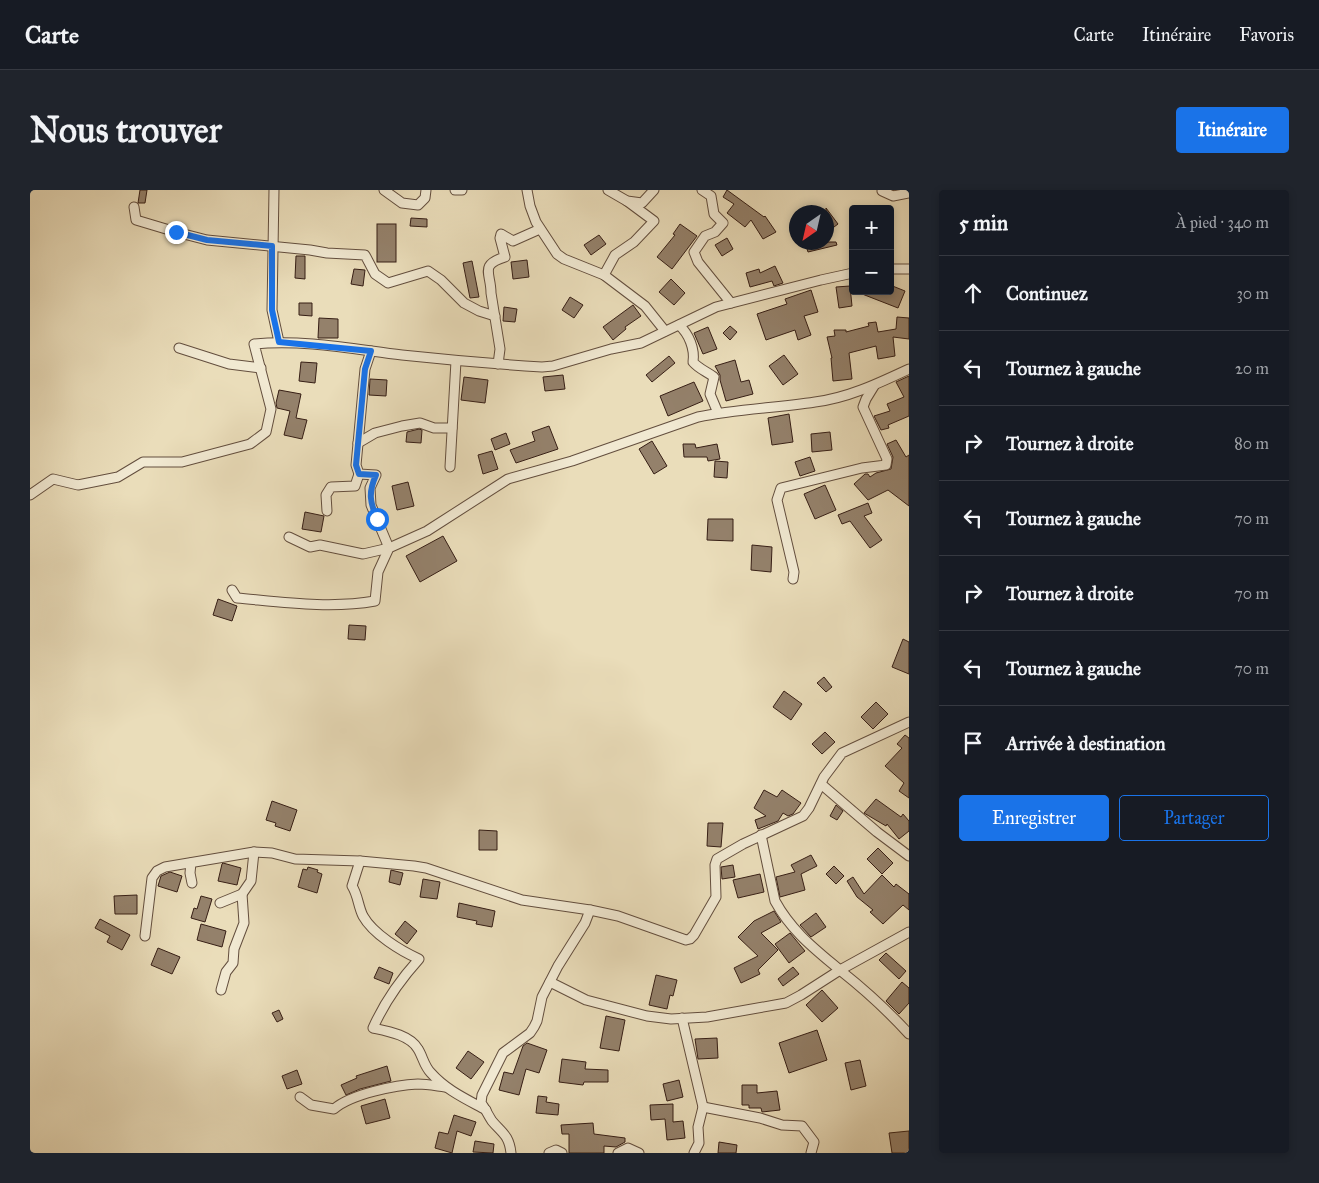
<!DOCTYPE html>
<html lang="fr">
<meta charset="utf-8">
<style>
:root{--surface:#171b24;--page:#20242c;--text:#f1f3f6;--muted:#9ea1a6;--line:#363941;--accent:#1a73e8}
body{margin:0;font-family:"IM FELL Great Primer",serif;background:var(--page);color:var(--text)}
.controls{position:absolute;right:15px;top:15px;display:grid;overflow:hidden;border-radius:5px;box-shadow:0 2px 8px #0003}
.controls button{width:45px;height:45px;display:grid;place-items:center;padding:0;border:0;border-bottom:1px solid var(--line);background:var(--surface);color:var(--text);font:25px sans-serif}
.compass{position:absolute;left:759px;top:15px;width:45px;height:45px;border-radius:50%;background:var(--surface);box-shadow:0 2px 8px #0003;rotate:214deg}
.stop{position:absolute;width:15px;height:15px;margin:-11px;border:4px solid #1a73e8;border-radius:50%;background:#fff}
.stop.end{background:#1a73e8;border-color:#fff;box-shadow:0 1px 5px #0008}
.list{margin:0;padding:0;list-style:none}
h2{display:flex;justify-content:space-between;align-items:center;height:65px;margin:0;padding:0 20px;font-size:21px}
h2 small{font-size:16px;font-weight:400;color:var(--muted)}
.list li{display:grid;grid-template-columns:32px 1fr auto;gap:15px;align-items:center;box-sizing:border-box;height:75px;padding:0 20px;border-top:1px solid var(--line)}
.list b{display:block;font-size:19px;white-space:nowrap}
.list em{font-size:16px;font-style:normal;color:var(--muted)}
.actions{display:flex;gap:10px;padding:15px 20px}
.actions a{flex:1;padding:11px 0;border:1px solid var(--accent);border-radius:5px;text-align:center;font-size:18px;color:var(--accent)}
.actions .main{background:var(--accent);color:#fff}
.icon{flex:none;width:28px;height:28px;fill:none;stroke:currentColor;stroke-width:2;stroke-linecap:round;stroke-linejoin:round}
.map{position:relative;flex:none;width:879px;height:963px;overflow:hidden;border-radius:5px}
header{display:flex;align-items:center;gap:30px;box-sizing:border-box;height:70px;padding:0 25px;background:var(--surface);border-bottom:1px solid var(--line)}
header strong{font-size:24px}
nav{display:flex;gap:28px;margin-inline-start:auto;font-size:18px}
.intro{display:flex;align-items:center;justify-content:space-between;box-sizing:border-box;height:120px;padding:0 30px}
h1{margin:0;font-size:35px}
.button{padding:12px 22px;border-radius:5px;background:var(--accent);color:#fff;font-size:18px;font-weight:700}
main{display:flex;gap:30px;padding:0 30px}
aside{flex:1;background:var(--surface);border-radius:5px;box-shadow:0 2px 8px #0003}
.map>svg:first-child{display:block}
</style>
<header>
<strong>Carte</strong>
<nav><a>Carte</a><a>Itinéraire</a><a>Favoris</a></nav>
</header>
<div class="intro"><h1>Nous trouver</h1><a class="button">Itinéraire</a></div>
<main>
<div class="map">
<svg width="879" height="963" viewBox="0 0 879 963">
<rect width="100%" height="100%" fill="#eaddba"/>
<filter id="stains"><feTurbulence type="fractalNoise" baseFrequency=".004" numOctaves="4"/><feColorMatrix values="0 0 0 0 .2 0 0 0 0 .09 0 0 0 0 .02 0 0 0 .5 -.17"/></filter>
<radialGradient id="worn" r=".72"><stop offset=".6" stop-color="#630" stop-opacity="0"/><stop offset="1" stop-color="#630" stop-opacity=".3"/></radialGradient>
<g fill="#94816b" stroke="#361e15">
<polygon points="110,0 117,0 115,13 108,13"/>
<polygon points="697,0 734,27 735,26 746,42 733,49 721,30 715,37 697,23 704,14 693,7"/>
<polygon points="796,18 808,34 796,43"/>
<polygon points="381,28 397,29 397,37 380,36"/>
<rect x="347" y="34" width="19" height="38"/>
<polygon points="650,34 667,46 642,79 627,67 645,45 643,44"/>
<polygon points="569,45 576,54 561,65 554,55"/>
<polygon points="697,48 703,59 692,66 685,55"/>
<polygon points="775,52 806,52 807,55 778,62"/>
<polygon points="266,66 275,66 275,89 265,88"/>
<polygon points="497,70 499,87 483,89 481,72"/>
<polygon points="442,71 449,107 440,108 433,73"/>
<polygon points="745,76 753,93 744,96 742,91 720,97 716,83 729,79 730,83"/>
<polygon points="324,79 335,80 333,96 321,94"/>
<polygon points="641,89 655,103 644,115 629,102"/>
<polygon points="860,95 875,101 868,118 827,102 860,101"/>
<polygon points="820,96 822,116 809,118 806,97"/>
<polygon points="781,100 788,122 774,126 781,145 768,150 765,140 736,150 727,124 757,114 755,109"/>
<polygon points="540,107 553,115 544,128 532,120"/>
<polygon points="269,113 282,113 282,126 269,125"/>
<polygon points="603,115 611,126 595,137 596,139 583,150 573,137"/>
<polygon points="474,117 487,119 485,132 473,131"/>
<polygon points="867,127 879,128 879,149 863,147 865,166 848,169 846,156 819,163 822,189 803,191 801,168 802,168 797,147 805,146 804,140 816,140 816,142 839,136 838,133 846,132 848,142 866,139"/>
<polygon points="289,128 308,129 308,148 288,148"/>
<polygon points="700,136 707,142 700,150 693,143"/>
<polygon points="678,137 687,159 673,164 664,143"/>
<polygon points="754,165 768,184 753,195 739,176"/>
<polygon points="639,166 645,173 622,192 616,185"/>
<polygon points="705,170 711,192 719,190 723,204 696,211 690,190 690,185 685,176"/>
<polygon points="271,172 287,173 285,193 269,191"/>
<polygon points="533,185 535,199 515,201 513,187"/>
<polygon points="879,186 879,226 858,235 859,238 851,240 844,226 860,221 857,214 874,207 866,192"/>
<polygon points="434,187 458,190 455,213 431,210"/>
<polygon points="340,189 357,190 356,206 339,205"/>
<polygon points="664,192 673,211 638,226 630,206"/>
<polygon points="249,200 271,204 266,228 277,230 272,249 254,245 260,221 247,218 246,213"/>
<polygon points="759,224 763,252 742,255 738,228"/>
<polygon points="519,236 528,259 486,273 480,260 505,251 502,242"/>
<polygon points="389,239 392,240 391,253 376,252 377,242"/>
<polygon points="800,242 802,260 782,262 781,244"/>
<polygon points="476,243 480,254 465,260 461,249"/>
<polygon points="866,250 876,267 879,265 879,316 858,300 838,310 824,294 835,284 838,284 840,287 846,283 861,279 863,267 857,254"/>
<polygon points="622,251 637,276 624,284 609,259"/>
<polygon points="653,254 665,254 666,258 687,254 690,269 678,271 677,267 654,267"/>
<polygon points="462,261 468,279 453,284 448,265"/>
<polygon points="780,267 785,281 770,286 765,272"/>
<polygon points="685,271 698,272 697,288 684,287"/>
<polygon points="378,292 384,316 367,320 362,296"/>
<polygon points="795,295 806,320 785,329 774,304"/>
<polygon points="838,313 842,323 834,326 852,350 840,358 820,331 812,334 808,325"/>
<polygon points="275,322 294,326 291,342 272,339"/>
<polygon points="678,329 703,329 703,351 677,350"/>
<polygon points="413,346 427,371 390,392 376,366"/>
<polygon points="722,355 742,357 741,382 721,380"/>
<polygon points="188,409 207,416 202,431 183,425"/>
<polygon points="319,435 336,436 335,450 318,449"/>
<polygon points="873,449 879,452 879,484 862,477"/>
<polygon points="794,487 802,497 796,502 787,493"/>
<polygon points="754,501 772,514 761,530 743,517"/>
<polygon points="846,512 858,524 843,539 831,527"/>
<polygon points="795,542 805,552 792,564 782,554"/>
<polygon points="875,545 879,548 879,608 869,601 874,593 855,576 872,558 867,554"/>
<polygon points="734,600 747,607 752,600 771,613 763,624 758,626 753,623 748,631 728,639 725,630 736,626 724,618"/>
<polygon points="846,609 871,627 873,624 879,631 879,641 869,649 857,634 856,636 834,623"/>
<polygon points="242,611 267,620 260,641 245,636 246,633 236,630"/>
<polygon points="806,615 813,621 807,630 800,626"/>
<polygon points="678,633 693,633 691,657 677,656"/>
<polygon points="449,640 467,641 467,660 449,660"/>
<polygon points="848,658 863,673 852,684 837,669"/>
<polygon points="781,665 787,676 771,684 775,700 750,707 746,687 765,682 761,675"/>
<polygon points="193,673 211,678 207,695 188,691 192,674"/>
<polygon points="703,675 705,687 692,689 691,677"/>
<polygon points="804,676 814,686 806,694 796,684"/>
<polygon points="278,677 288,680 287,682 292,684 287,703 268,697 273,679 277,680"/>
<polygon points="361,680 373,683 370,695 359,692"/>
<polygon points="140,682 152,686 147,702 128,696 131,686"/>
<polygon points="730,684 734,702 708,708 703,690"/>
<polygon points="852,685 864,697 866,694 879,704 879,720 873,715 853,734 840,722 843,720 827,707 817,691 823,687 834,704"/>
<polygon points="393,689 410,692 407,709 390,707"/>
<polygon points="107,705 107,724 85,724 84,706"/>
<polygon points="171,706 182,709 175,732 161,728 164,718 167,719"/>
<polygon points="429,713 465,721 462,737 446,734 447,731 427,727"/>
<polygon points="744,721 751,732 731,743 748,760 728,780 730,784 711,793 704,778 728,766 708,747 724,731"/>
<polygon points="786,723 796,737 781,747 770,735"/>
<polygon points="70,729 100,745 92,760 77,752 80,746 65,738"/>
<polygon points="375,731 387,741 377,754 365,744"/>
<polygon points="171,734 196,741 192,757 167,750"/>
<polygon points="760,743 775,761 759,773 745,754"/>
<polygon points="128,758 150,767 142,784 121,775"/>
<polygon points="856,763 876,781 869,789 849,770"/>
<polygon points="349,777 363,783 359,794 344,788"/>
<polygon points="763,777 769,784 753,796 748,789"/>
<polygon points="626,785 647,790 643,806 640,805 637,819 619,815"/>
<polygon points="872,792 879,798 879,813 869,824 856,811"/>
<polygon points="792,800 808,818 792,832 776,815"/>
<polygon points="249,820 253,829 247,832 242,823"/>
<polygon points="576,826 595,830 589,861 570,858"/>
<polygon points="787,840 797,870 759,883 749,853"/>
<polygon points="687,848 688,868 668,869 665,849"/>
<polygon points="497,853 517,860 509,883 496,879 489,905 469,900 474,882 483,884 493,856"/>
<polygon points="438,861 454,872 441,889 426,878"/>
<polygon points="532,869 556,872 555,879 578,880 578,892 554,892 553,895 529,892"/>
<polygon points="830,870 836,896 821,900 815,873"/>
<polygon points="357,876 361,891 330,899 316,905 311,895 327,888 326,886"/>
<polygon points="267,880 272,894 257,899 252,886"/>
<polygon points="649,890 653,907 637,911 633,894"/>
<polygon points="712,895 727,895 727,903 747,901 750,920 732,922 731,918 719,918 719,915 712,915"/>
<polygon points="508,906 517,907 516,912 529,914 528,925 506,923"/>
<polygon points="355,909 360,928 336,934 331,916"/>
<polygon points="643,914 643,932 653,931 655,948 637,950 635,929 621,930 620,915"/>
<polygon points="424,925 446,932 441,946 427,941 422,963 405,958 409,942 418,944"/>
<polygon points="563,933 564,944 595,948 595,952 586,957 574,956 574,963 539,963 539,944 532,944 531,935"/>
<polygon points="879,941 879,963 862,963 859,943"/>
<polygon points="445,951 464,954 463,963 443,962"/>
<polygon points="689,952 707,955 706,963 688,963"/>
</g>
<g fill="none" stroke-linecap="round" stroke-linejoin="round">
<defs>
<g id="minor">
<polyline points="244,0 242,120 249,152"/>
<polyline points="354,0 372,13 388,15 395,8 396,0"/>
<polyline points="425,0 432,0"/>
<polyline points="497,0 500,16 506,32 527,64 534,69 574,85 615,116 635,141"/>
<polyline points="578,0 597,11 612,13 624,0"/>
<polyline points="672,0 681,6 684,24 693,33 685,42 675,46 664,62 668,72 701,113"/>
<polyline points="852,1 863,6 879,3"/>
<polyline points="104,17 106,30 146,42 177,50 280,60 297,63 335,65 345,84 358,93 398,81 411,90 434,113 449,121 465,126"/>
<polyline points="860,79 879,79"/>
<polyline points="574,85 585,65 604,52 624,31 597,11"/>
<path d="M649 135C659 144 665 159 663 172 669 179 676 181 684 187L680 204 688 223"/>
<polyline points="149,158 199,174 231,178"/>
<path d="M468 174 470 159 461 103C461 83 449 75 475 67L470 48 471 44 483 51 510 39"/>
<polyline points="328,253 345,243 372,236 390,233 404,238 422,238"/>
<polyline points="420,277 426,171"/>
<path d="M0 305 23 289 48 295 88 287 113 272H152L220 254 236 242 241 219 224 154C273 149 323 159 372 165 419 170 465 174 512 177L523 176 581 159 611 153 686 117 791 90 823 83"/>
<polyline points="297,321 296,305 301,297 325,296 329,284"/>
<polyline points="259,347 280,357 290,355 333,364 359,358 341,315 340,298 346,285 329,284 326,275 335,179 341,161"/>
<polyline points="763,389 764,382 747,310 751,298 832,278 856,275 857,269 833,217 836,209 844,196"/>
<path d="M202 400 207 408C252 412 300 419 345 411L348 382 359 358 397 341 478 289 542 271 668 227C706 219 746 218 785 212 818 208 849 193 879 179"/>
<polyline points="791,594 847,642 879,666"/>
<path d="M731 645 745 711C762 742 785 759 811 781 835 800 858 821 879 844"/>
<path d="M330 671 322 696C328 705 328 716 333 726 343 744 371 761 389 769 371 789 354 813 343 838 357 841 380 845 388 859 393 867 394 876 401 883 416 900 436 909 456 920"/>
<polyline points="161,673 160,683 162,693"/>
<polyline points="190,713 212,704 221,691 224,662"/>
<polyline points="115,746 122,688 127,681 135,677 224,662 242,663 265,669 330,671 384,676 396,678 492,710 560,720 588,726 656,750 660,749 664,745 686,707 685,675 687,669 713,654 773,626 779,618 794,587 812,563 879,532"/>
<polyline points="520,792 556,810 617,826 641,829 677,827 756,813 771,805 810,780 879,742"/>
<polyline points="191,800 196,782 203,773 204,759 214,733 212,704"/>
<polyline points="652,828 673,917 668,937 669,953 664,963"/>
<path d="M270 907 281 915 304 919C321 904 366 895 388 894 397 894 407 896 415 897"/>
<polyline points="673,917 730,928 752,935 772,936 784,952 781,963"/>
<path d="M481 963C479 945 472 943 462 931 458 925 455 918 451 913L452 905 473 863 500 843 504 837 507 831 512 807 528 776 555 733 560 720"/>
<polyline points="519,963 526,960 532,963"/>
<polyline points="588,963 598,958 609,963"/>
</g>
</defs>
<use href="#minor" stroke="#634e3e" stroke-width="11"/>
<use href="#minor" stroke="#f1e9d2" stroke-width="9"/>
</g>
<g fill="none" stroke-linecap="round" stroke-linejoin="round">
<path stroke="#1a73e8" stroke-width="6" d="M146 42 177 50 242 56V120L249 152 341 161 335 179 326 275 329 284 346 285C338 303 340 312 347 329"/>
</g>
<rect width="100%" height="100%" filter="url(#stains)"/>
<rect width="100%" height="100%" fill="url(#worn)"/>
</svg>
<div class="controls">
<button>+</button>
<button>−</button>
</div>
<svg class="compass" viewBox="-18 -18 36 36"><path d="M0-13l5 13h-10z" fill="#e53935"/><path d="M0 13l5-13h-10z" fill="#9ea1a6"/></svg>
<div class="stop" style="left:347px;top:329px"></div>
<div class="stop end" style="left:146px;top:42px"></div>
</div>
<aside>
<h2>5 min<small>À pied · 340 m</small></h2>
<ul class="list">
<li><svg class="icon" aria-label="ahead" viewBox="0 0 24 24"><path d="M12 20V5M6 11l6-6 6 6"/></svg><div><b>Continuez</b></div><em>30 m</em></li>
<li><svg class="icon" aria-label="left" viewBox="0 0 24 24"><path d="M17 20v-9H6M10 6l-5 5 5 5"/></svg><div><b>Tournez à gauche</b></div><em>20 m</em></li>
<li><svg class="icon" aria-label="right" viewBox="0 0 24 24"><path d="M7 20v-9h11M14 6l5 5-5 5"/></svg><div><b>Tournez à droite</b></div><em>80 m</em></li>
<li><svg class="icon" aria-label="left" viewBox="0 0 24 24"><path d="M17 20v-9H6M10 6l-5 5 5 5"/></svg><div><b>Tournez à gauche</b></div><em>70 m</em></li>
<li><svg class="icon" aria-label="right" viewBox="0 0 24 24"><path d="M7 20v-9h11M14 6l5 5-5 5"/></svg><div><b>Tournez à droite</b></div><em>70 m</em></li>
<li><svg class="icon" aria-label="left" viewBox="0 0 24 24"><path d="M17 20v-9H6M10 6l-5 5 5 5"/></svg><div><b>Tournez à gauche</b></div><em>70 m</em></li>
<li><svg class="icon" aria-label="arrive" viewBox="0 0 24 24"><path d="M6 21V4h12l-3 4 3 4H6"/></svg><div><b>Arrivée à destination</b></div></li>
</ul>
<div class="actions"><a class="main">Enregistrer</a><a>Partager</a></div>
</aside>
</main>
